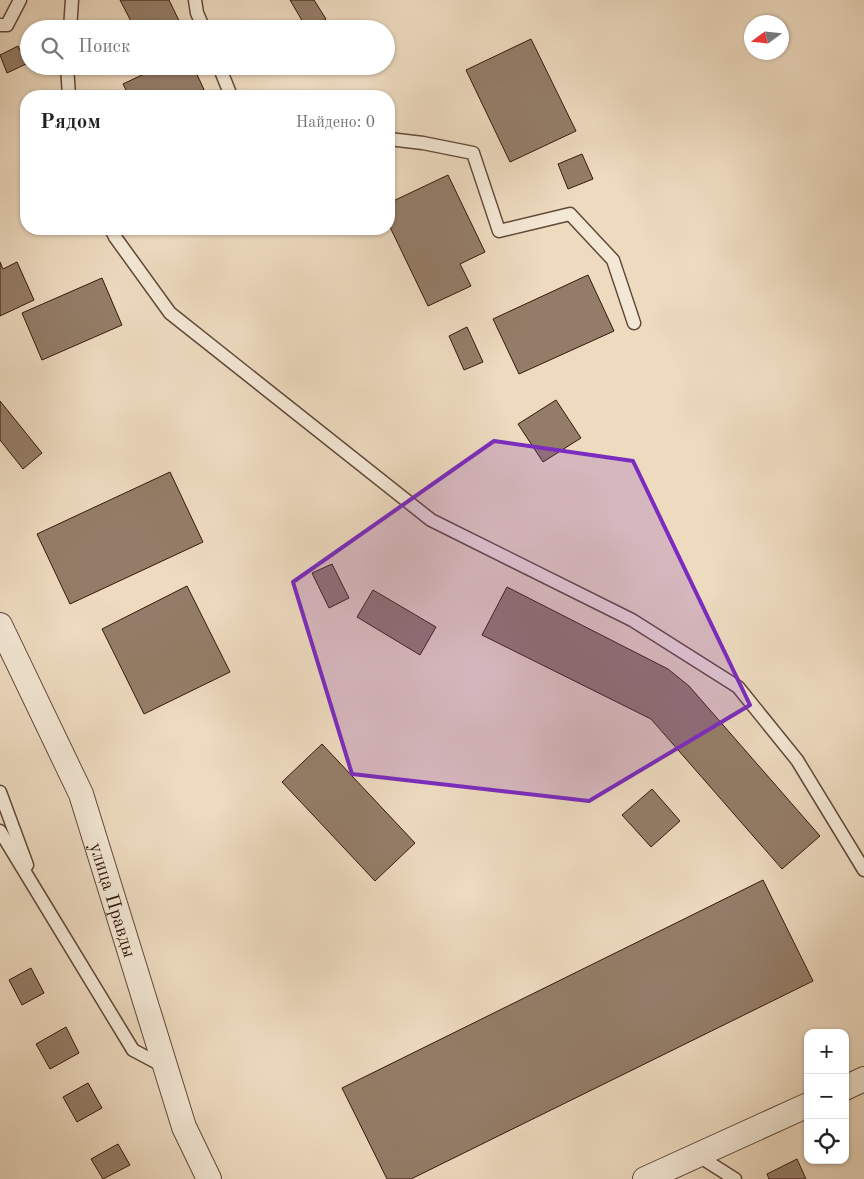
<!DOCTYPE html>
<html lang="ru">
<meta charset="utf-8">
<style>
:root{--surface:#fff;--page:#f6f6f6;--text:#222;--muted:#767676;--line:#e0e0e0}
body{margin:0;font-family:"Old Standard TT",serif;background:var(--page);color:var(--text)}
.controls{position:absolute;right:15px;bottom:15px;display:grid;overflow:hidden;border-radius:10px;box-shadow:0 1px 4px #0004}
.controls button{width:45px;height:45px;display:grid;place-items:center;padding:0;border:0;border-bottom:1px solid var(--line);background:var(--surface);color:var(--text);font:25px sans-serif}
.compass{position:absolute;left:744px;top:15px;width:45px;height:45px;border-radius:50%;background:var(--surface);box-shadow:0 1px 4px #0004;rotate:255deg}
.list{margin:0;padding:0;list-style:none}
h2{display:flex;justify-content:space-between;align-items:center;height:65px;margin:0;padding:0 20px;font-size:21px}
h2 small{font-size:16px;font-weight:400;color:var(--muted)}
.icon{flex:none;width:28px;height:28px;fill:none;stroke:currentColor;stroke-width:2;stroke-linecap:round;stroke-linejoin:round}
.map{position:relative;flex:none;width:864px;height:1179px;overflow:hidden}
.search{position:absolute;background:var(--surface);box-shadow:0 1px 4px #0004;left:20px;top:20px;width:375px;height:55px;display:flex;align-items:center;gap:12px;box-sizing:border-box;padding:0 18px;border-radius:28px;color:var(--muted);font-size:19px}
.panel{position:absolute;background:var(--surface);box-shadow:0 1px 4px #0004;left:20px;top:90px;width:375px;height:145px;border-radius:20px}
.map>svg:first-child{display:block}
</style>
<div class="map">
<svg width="864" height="1179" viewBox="0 0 864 1179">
<rect width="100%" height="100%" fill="#eddabf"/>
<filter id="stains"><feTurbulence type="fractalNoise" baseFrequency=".004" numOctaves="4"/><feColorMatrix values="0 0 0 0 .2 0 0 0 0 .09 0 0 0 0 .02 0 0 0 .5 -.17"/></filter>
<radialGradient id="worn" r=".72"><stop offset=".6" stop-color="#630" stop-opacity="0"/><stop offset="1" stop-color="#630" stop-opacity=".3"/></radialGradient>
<g fill="#947d68" stroke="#34180a">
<polygon points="120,0 169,0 183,29 135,29"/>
<polygon points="290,0 314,0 326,19 307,29"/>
<polygon points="531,39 576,131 510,162 466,70"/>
<polygon points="18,46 26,64 7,73 0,55"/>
<polygon points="161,66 193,66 207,96 129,96 123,84"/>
<polygon points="582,154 593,179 568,189 558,164"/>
<polygon points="448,175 485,252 460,264 471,286 428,306 389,225 389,203"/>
<polygon points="0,262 3,269 17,262 34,300 0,316"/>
<polygon points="588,275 614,331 519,374 493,319"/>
<polygon points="102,278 122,325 42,360 22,313"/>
<polygon points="467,327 483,362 464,370 449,336"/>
<polygon points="556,400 581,438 543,462 518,424"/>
<polygon points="0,401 42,453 23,469 0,440"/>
<polygon points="170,472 203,542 70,604 37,534"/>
<polygon points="332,564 349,598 329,608 312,573"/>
<polygon points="187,586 230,672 144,714 102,629"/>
<polygon points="507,587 668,669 689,686 820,836 782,869 651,719 482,635"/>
<polygon points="373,590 436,627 420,655 357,617"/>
<polygon points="322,744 415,843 375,881 282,782"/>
<polygon points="652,789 680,821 651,847 622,815"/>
<polygon points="763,880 813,981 411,1179 387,1179 342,1088"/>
<polygon points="31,968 44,993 22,1005 9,980"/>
<polygon points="66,1027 79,1053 50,1069 36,1044"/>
<polygon points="88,1083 102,1108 77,1122 63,1097"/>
<polygon points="118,1144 130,1165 103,1179 91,1159"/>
<polygon points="797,1159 806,1179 769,1179 767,1174"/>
</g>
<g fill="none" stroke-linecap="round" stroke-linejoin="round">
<defs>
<g id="service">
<polyline points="195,0 197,13 204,29"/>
<polyline points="0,25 7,25 20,0"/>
<polyline points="70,29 72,0"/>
<polyline points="67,66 69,96"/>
<polyline points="219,66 231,96"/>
<polyline points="389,139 423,143 473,153 499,231 570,214 613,260 634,323"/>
<polyline points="111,229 115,237 170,313 431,520 632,620 738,687 797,760 864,870"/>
<polyline points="0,792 27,865"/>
<polyline points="0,831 133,1050 165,1067"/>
<polyline points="697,1155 735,1179"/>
</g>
<g id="minor">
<path id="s1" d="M0 625 81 794 184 1127 209 1179"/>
<polyline points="845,1088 864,1079"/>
<polyline points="645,1179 808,1105"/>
</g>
</defs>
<use href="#service" stroke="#624837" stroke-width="15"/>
<use href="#minor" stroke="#624837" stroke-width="26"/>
<use href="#service" stroke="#f3e7d5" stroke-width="12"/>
<use href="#minor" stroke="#f3e7d5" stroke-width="24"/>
</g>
<path fill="#7b2cbf" fill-opacity="0.2" stroke="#7b2cbf" stroke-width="4" stroke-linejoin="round" d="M494 441 633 461 750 705 589 801 352 774 293 582Z"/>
<g text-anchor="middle" stroke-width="4" stroke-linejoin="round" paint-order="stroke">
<g font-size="19" fill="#34180a" stroke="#f3e7d5">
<text dy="7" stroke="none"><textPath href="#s1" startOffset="298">улица Правды</textPath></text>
</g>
</g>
<rect width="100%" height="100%" filter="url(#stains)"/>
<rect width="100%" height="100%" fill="url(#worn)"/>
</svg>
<div class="controls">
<button>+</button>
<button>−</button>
<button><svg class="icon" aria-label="locate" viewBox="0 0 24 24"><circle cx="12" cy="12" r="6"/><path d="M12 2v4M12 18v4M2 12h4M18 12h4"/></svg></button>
</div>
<svg class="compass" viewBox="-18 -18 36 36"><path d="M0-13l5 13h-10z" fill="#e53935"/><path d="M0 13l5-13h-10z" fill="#767676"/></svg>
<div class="search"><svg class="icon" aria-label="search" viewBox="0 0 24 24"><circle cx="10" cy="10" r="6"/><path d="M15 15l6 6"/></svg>Поиск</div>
<section class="panel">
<h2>Рядом<small>Найдено: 0</small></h2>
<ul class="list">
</ul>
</section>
</div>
